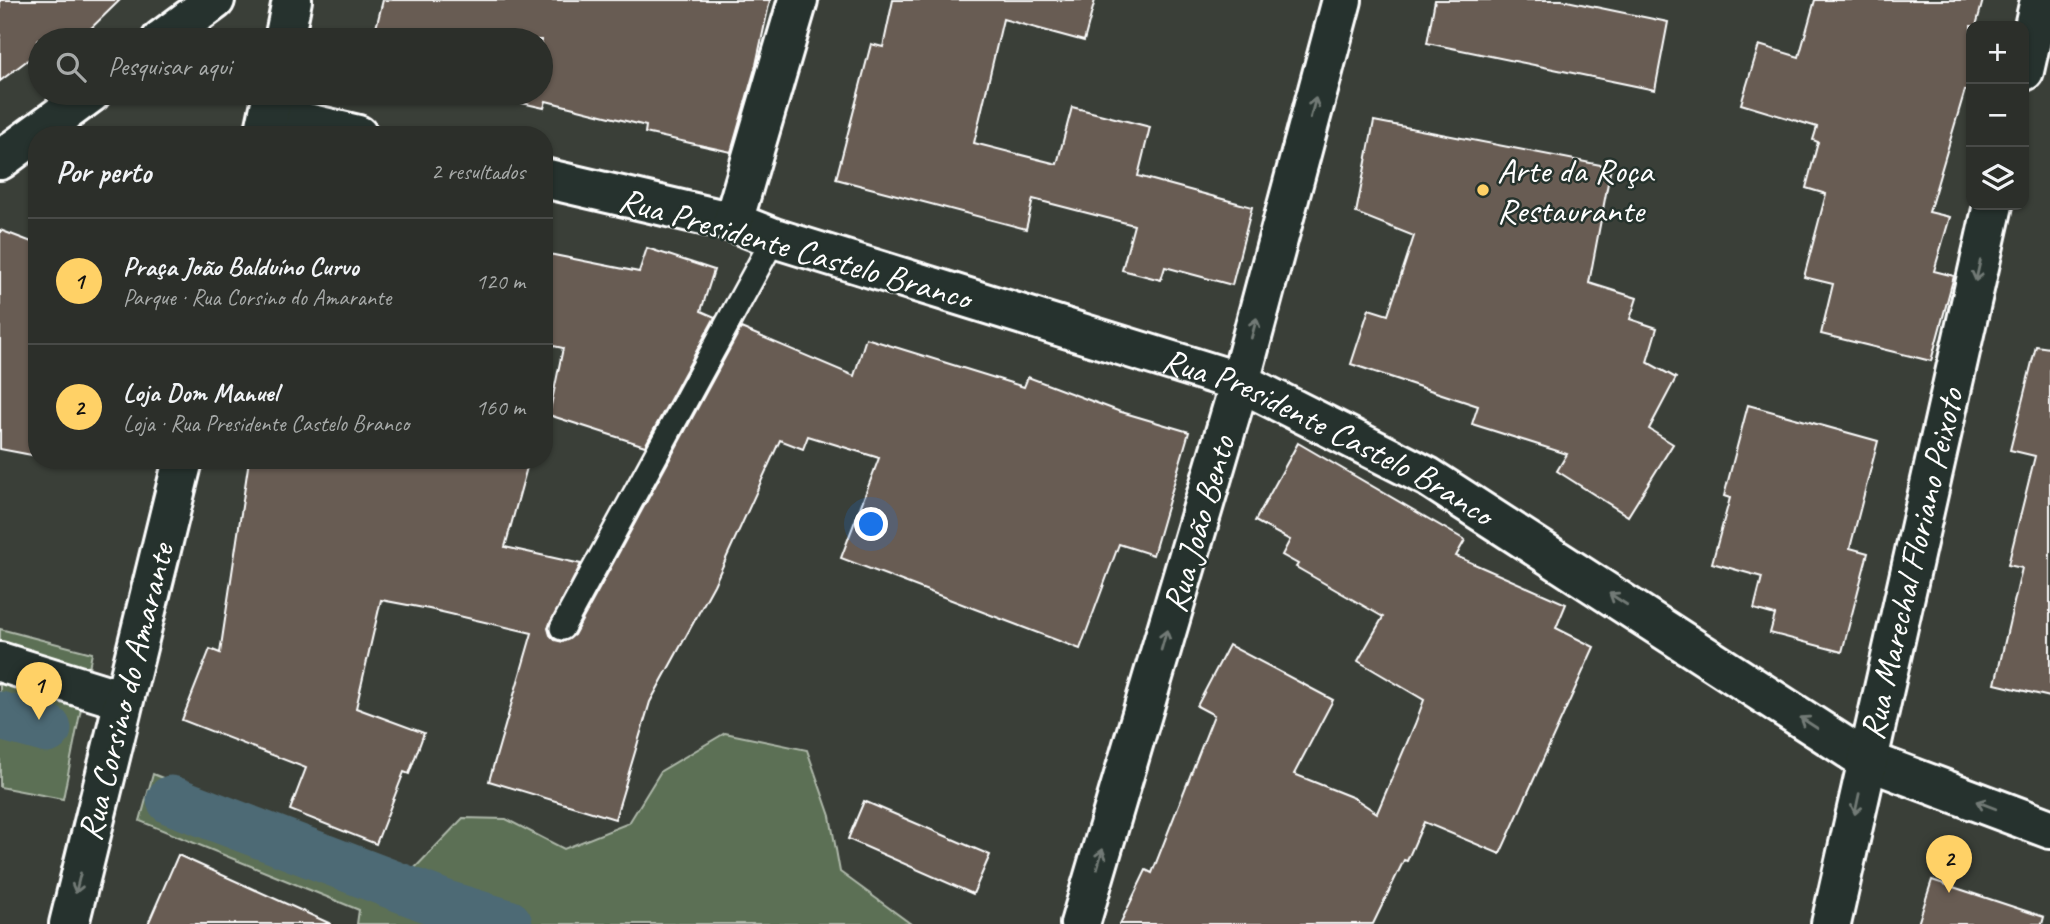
<!DOCTYPE html>
<html lang="pt">
<meta charset="utf-8">
<style>
:root{--surface:#2c2f2a;--page:#343732;--text:#f1f3f6;--muted:#a6a9a8;--line:#484a47;--accent:#ffd166}
body{margin:0;font-family:Caveat,sans-serif;background:var(--page);color:var(--text)}
.controls{position:absolute;right:21px;top:21px;display:grid;overflow:hidden;border-radius:14px;box-shadow:0 2px 5px #0004}
.controls button{width:63px;height:63px;display:grid;place-items:center;padding:0;border:0;border-bottom:2px solid var(--line);background:var(--surface);color:var(--text);font:35px sans-serif}
.you{position:absolute;left:872px;top:525px;width:24px;height:24px;margin:-18px;border:5px solid #fff;border-radius:50%;background:#1a73e8;box-shadow:0 0 0 10px #1a73e833}
.badge{display:grid;place-items:center;width:46px;height:46px;border-radius:50%;background:var(--accent);color:#111;font-size:23px;font-weight:700}
.pin{position:absolute;translate:-50% -58px;filter:drop-shadow(0 2px 4px #0008)}
.pin::after{content:'';position:absolute;top:37px;width:24px;height:21px;background:inherit;clip-path:polygon(0 0,100% 0,50% 100%)}
.list{margin:0;padding:0;list-style:none}
h2{display:flex;justify-content:space-between;align-items:center;height:91px;margin:0;padding:0 28px;font-size:30px}
h2 small{font-size:23px;font-weight:400;color:var(--muted)}
.list li{display:grid;grid-template-columns:46px 1fr auto;gap:21px;align-items:center;box-sizing:border-box;height:126px;padding:0 28px;border-top:2px solid var(--line)}
.list b{display:block;font-size:26px;white-space:nowrap}
.list p{margin:0;font-size:23px;white-space:nowrap;color:var(--muted)}
.list em{font-size:23px;font-style:normal;color:var(--muted)}
.icon{flex:none;width:38px;height:38px;fill:none;stroke:currentColor;stroke-width:2;stroke-linecap:round;stroke-linejoin:round}
.map{position:relative;flex:none;width:2050px;height:924px;overflow:hidden}
.search{position:absolute;background:var(--surface);box-shadow:0 2px 5px #0004;left:28px;top:28px;width:525px;height:77px;display:flex;align-items:center;gap:18px;box-sizing:border-box;padding:0 24px;border-radius:38px;color:var(--muted);font-size:26px}
.panel{position:absolute;background:var(--surface);box-shadow:0 2px 5px #0004;left:28px;top:126px;width:525px;height:343px;border-radius:28px}
.map>svg:first-child{display:block}
</style>
<div class="map">
<svg width="2050" height="924" viewBox="0 0 2050 924">
<rect width="100%" height="100%" fill="#3a3f38"/>
<filter id="ink" filterUnits="userSpaceOnUse"><feTurbulence type="fractalNoise" baseFrequency=".0143" numOctaves="2"/><feDisplacementMap in="SourceGraphic" scale="14" xChannelSelector="R" yChannelSelector="G"/><feConvolveMatrix kernelMatrix="1 2 1 2 8 2 1 2 1" color-interpolation-filters="sRGB"/></filter>
<g filter="url(#ink)">
<g fill="#5c7054" stroke="#aeb8aa" stroke-width="2">
<polygon points="0,629 92,653 63,799 0,787"/>
<polygon points="725,733 807,750 830,816 840,872 911,924 357,924 359,910 140,821 153,774 409,874 463,818 506,819 564,849 629,823 661,771"/>
</g>
<g fill="none" stroke-linecap="round" stroke-linejoin="round">
<g stroke="#4e6a74" stroke-width="49">
<polyline points="0,716 47,729"/>
<polyline points="171,800 446,905 508,924"/>
</g>
</g>
<g fill="#675c52" stroke="#fff" stroke-width="2">
<polygon points="0,0 120,0 79,40 37,40 37,53 0,81"/>
<polygon points="383,0 770,0 756,65 731,152 645,133 646,126 546,101 544,108 478,93 541,93 541,40 373,40"/>
<polygon points="893,0 1095,0 1084,41 1003,19 974,143 1057,164 1072,107 1150,127 1138,176 1252,207 1232,285 1165,267 1161,280 1122,270 1134,225 1033,199 1026,229 836,179 871,44 883,47"/>
<polygon points="1435,0 1562,0 1668,22 1655,90 1427,43"/>
<polygon points="1815,0 1983,0 1976,26 1971,26 1971,92 1965,90 1929,212 1950,217 1934,271 1954,276 1931,361 1821,334 1833,284 1804,277 1826,194 1806,188 1818,142 1813,140 1817,127 1741,104 1759,45 1799,57"/>
<polygon points="1374,121 1611,167 1589,283 1637,298 1630,319 1657,328 1647,362 1676,378 1649,429 1673,444 1628,516 1557,471 1567,454 1472,424 1478,406 1351,364 1369,309 1388,315 1414,236 1356,213"/>
<polygon points="0,230 37,244 37,456 0,449"/>
<polygon points="647,248 714,270 701,311 715,317 645,446 549,415 563,348 544,344 544,253 639,272"/>
<polygon points="741,328 854,376 866,338 1024,387 1028,377 1118,411 1189,432 1153,555 1119,544 1080,649 841,558 879,458 808,436 803,449 780,440 714,585 650,702 615,819 489,781 532,633 429,609 381,600 356,708 424,733 409,774 404,772 376,844 290,810 306,768 182,720 210,649 220,653 249,460 529,460 505,547 581,564 548,628 550,635 555,640 563,642 574,635"/>
<polygon points="2036,346 2050,348 2050,697 1995,684 2022,568 2008,565 2035,456 2010,450"/>
<polygon points="1748,405 1878,441 1850,548 1868,553 1842,652 1770,633 1775,615 1754,609 1762,577 1712,563 1730,498 1724,496"/>
<polygon points="1298,443 1465,540 1456,556 1566,604 1556,628 1594,647 1500,854 1424,822 1407,861 1404,860 1373,924 1120,924 1146,870 1152,873 1214,715 1197,706 1229,645 1333,700 1294,774 1354,798 1377,813 1415,724 1424,700 1358,661 1383,617 1296,567 1298,564 1282,555 1290,540 1255,521"/>
<polygon points="864,801 990,855 973,894 848,839"/>
<polygon points="178,855 331,924 148,924"/>
<polygon points="1932,880 2044,917 2042,924 1918,924"/>
</g>
<g fill="none" stroke-linecap="round" stroke-linejoin="round">
<defs>
<polyline id="lane" points="562,628 774,238"/>
<g id="street">
<polyline points="161,40 215,0"/>
<polyline points="2024,71 2040,0"/>
<polyline points="269,114 358,135"/>
<polyline points="0,160 91,93"/>
<path id="s1" d="M544 178 733 222 774 238 1240 382 1428 477 1866 760 2050 829"/>
<polyline points="733,222 798,0"/>
<polyline points="0,662 123,700"/>
<polyline points="1080,924 1240,382 1342,0"/>
<polyline points="1831,924 1993,205"/>
</g>
<g id="secondary">
<polyline points="284,40 292,0"/>
<polyline points="264,135 273,93"/>
<polyline points="69,924 183,460"/>
</g>
</defs>
<use href="#lane" stroke="#fff" stroke-width="28"/>
<use href="#street" stroke="#fff" stroke-width="44"/>
<use href="#secondary" stroke="#fff" stroke-width="44"/>
<use href="#lane" stroke="#26332d" stroke-width="23"/>
<use href="#street" stroke="#26332d" stroke-width="38"/>
<use href="#secondary" stroke="#26332d" stroke-width="38"/>
</g>
<defs><path id="oneway-shaft" d="M-6 0H5M1.5-3L5.5 0L1.5 3" fill="none" stroke-width="1.6" stroke-linecap="round" stroke-linejoin="round" transform="scale(1.75)"/></defs>
<g stroke="#727a76">
<use href="#oneway-shaft" transform="translate(1313 108) rotate(-75)"/>
<use href="#oneway-shaft" transform="translate(1978 271) rotate(103)"/>
<use href="#oneway-shaft" transform="translate(1254 328) rotate(-75)"/>
<use href="#oneway-shaft" transform="translate(1618 599) rotate(-147)"/>
<use href="#oneway-shaft" transform="translate(1164 640) rotate(-74)"/>
<use href="#oneway-shaft" transform="translate(1809 723) rotate(-147)"/>
<use href="#oneway-shaft" transform="translate(1857 804) rotate(102)"/>
<use href="#oneway-shaft" transform="translate(1986 805) rotate(-159)"/>
<use href="#oneway-shaft" transform="translate(1100 859) rotate(-74)"/>
<use href="#oneway-shaft" transform="translate(78 883) rotate(104)"/>
</g>
</g>
<circle fill="#ffd166" stroke="#26332d" stroke-width="2.5" cx="1483" cy="190" r="7"/>
<g text-anchor="middle" stroke-width="5" stroke-linejoin="round" paint-order="stroke">
<g font-size="35" fill="#fff" stroke="#26332d" text-anchor="start">
<text x="1497" y="182">Arte da Roça<tspan x="1497" dy="40">Restaurante</tspan></text>
</g>
<g font-size="35" fill="#fff" stroke="#26332d">
<text transform="translate(795 248) rotate(16)" y="12">Rua Presidente Castelo Branco</text>
<text dy="12" stroke="none"><textPath href="#s1" startOffset="828">Rua Presidente Castelo Branco</textPath></text>
<text transform="translate(1198 524) rotate(-74)" y="12">Rua João Bento</text>
<text transform="translate(1911 564) rotate(-77)" y="12">Rua Marechal Floriano Peixoto</text>
<text transform="translate(125 692) rotate(-76)" y="12">Rua Corsino do Amarante</text>
</g>
</g>
</svg>
<div class="controls">
<button>+</button>
<button>−</button>
<button><svg class="icon" aria-label="layers" viewBox="0 0 24 24"><path d="M12 4l9 5-9 5-9-5zM3 14l9 5 9-5"/></svg></button>
</div>
<div class="you"></div>
<div class="pin badge" style="left:39px;top:720px">1</div>
<div class="pin badge" style="left:1949px;top:893px">2</div>
<div class="search"><svg class="icon" aria-label="search" viewBox="0 0 24 24"><circle cx="10" cy="10" r="6"/><path d="M15 15l6 6"/></svg>Pesquisar aqui</div>
<section class="panel">
<h2>Por perto<small>2 resultados</small></h2>
<ul class="list">
<li><span class="badge">1</span><div><b>Praça João Balduíno Curvo</b><p>Parque · Rua Corsino do Amarante</p></div><em>120 m</em></li>
<li><span class="badge">2</span><div><b>Loja Dom Manuel</b><p>Loja · Rua Presidente Castelo Branco</p></div><em>160 m</em></li>
</ul>
</section>
</div>
